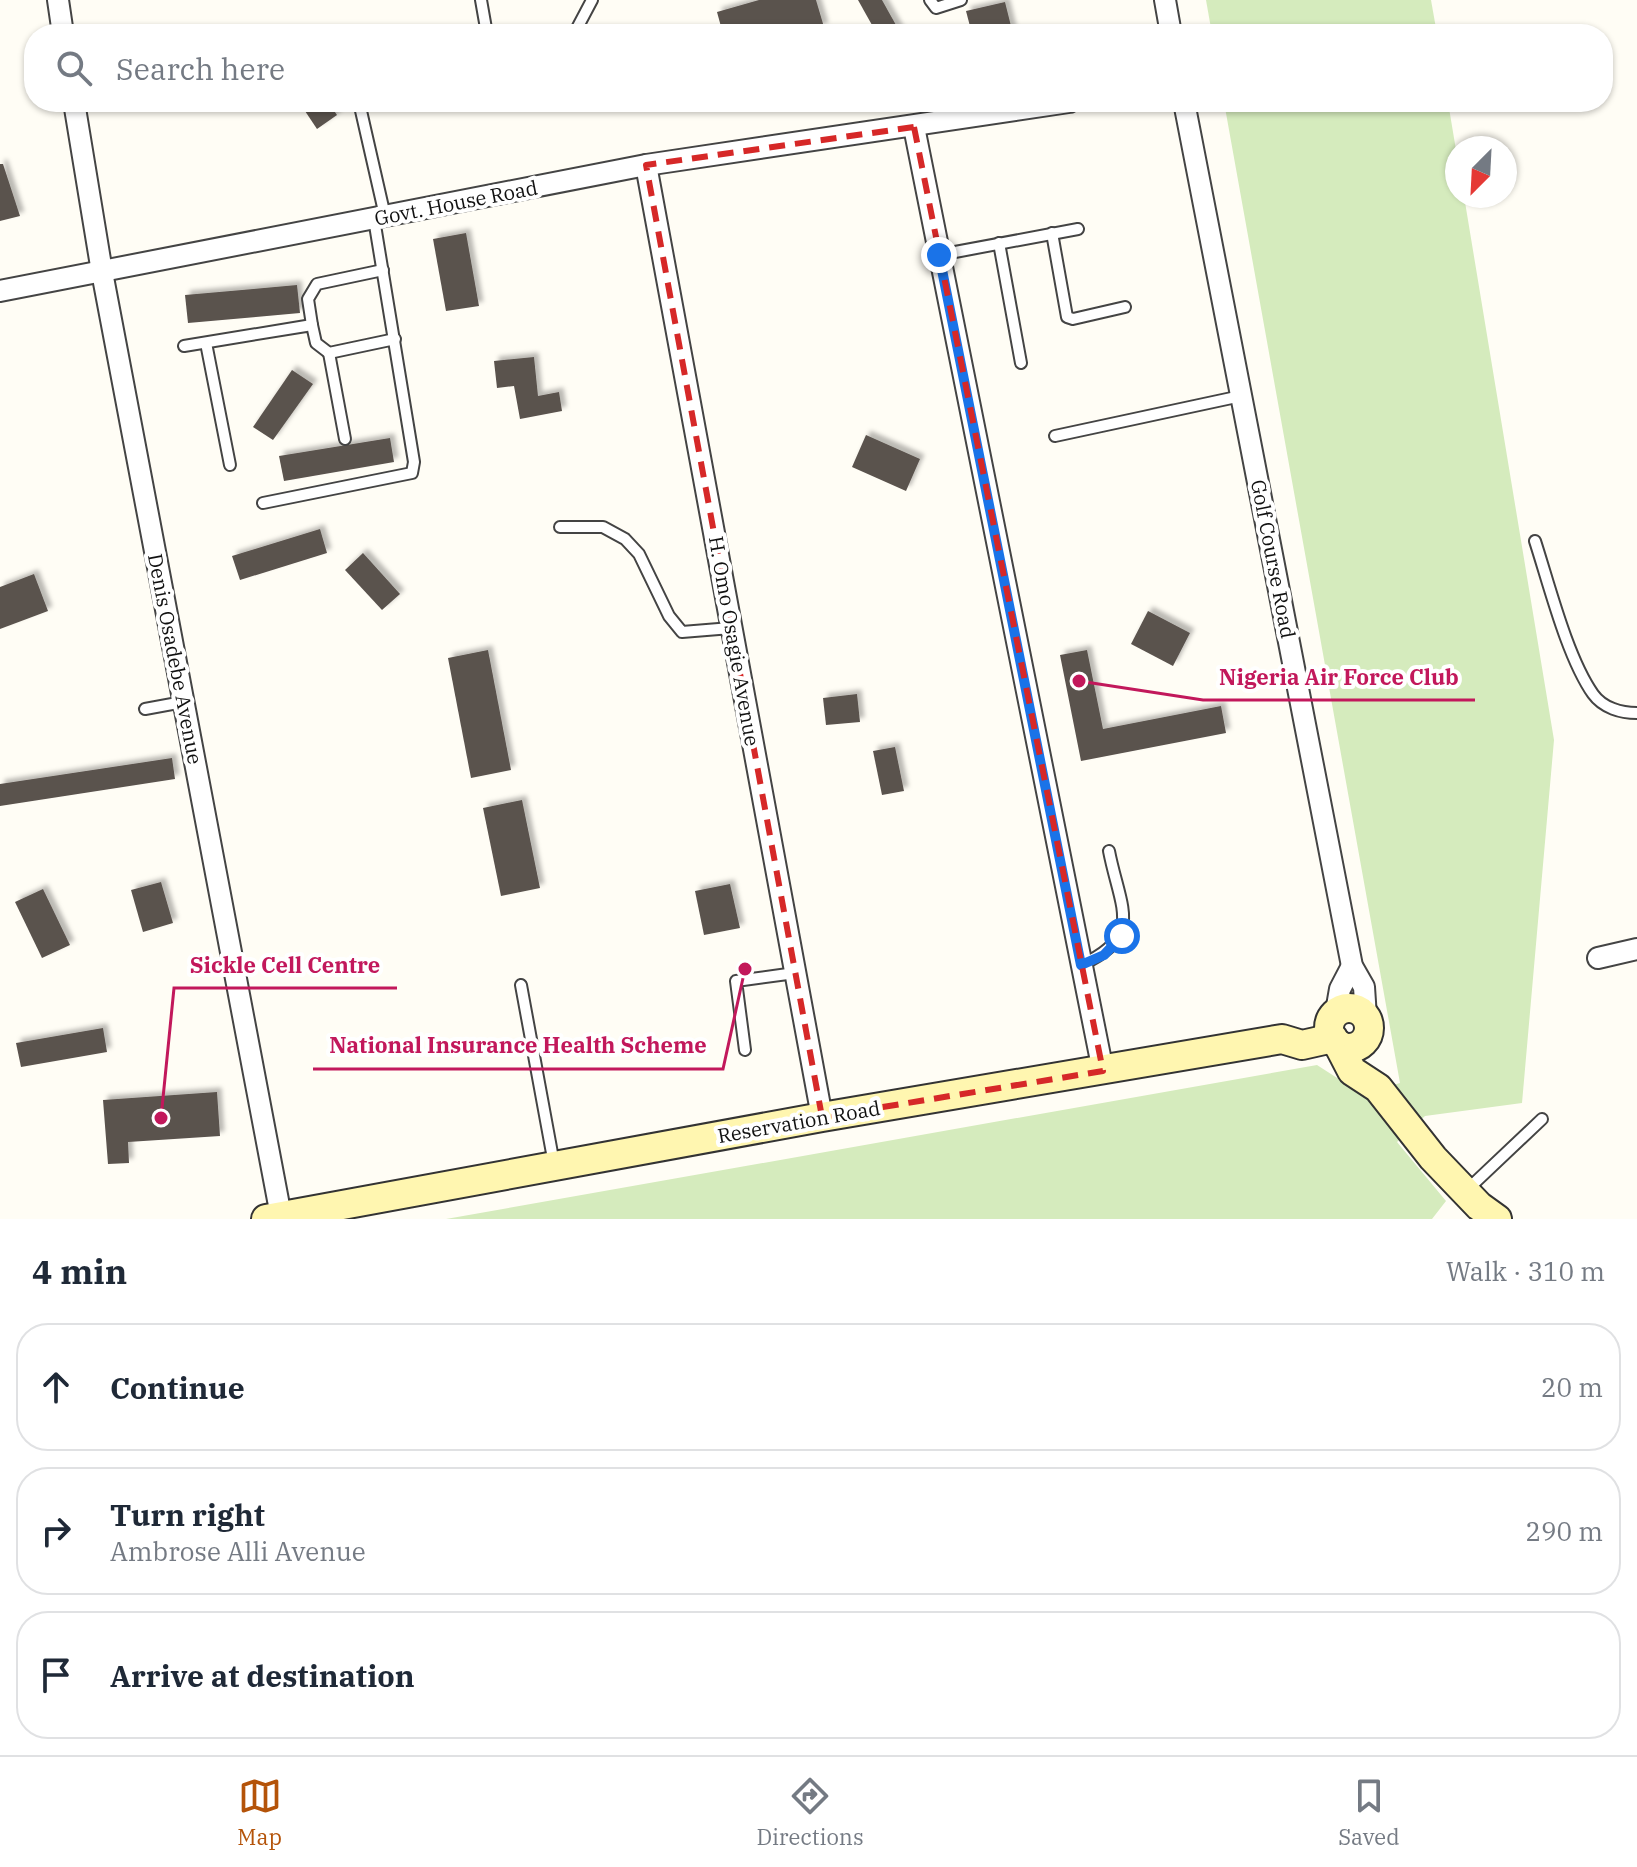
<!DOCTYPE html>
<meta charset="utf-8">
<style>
:root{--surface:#fff;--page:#f2f2f3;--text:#1f2937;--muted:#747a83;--line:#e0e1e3;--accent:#b45309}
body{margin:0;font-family:"IBM Plex Serif",serif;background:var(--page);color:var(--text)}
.compass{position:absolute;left:1445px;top:136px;width:72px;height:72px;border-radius:50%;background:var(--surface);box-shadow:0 2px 6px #0004;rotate:204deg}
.stop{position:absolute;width:24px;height:24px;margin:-18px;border:6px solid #1a73e8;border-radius:50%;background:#fff}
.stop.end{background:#1a73e8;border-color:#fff;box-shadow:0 2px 8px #0008}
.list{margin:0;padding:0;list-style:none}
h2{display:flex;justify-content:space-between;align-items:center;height:104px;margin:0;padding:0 32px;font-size:34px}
h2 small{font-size:26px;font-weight:400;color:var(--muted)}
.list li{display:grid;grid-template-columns:52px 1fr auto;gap:24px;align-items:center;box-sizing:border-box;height:128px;margin:0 16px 16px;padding:0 16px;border:2px solid var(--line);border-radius:32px}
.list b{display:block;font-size:30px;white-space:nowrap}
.list p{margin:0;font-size:26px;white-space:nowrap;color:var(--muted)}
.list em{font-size:26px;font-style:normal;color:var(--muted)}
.icon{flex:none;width:44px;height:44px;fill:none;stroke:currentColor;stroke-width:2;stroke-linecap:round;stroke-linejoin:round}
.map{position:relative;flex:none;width:1637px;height:1219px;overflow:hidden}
.search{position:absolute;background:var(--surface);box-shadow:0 2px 6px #0004;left:24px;right:24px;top:24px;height:88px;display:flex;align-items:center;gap:20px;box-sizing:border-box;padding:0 28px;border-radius:32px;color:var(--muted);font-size:30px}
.sheet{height:536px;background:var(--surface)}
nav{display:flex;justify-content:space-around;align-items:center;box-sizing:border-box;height:112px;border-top:2px solid var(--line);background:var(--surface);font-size:22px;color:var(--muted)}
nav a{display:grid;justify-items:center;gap:4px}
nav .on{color:var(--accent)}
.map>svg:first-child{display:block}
</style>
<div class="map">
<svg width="1637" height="1219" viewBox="0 0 1637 1219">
<defs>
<filter id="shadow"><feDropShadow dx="4.5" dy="-4.5" stdDeviation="2" flood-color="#0004"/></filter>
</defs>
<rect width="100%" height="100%" fill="#fffdf5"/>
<g fill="#d5ebbd">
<polygon points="1206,0 1431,0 1437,34 1212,34"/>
<polygon points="1224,102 1448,102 1457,156 1457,196 1464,196 1554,740 1522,1103 1425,1116 1397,1142 1446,1201 1432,1219 446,1219 1317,1065 1362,1094 1400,1083"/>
</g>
<g fill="#5a524d" filter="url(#shadow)">
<polygon points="759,0 816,0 824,27 798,34 723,34 717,12"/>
<polygon points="858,0 882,0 901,34 877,34"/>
<polygon points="1005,2 1013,34 972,34 966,11"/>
<polygon points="299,102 328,102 337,115 317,129"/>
<polygon points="0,164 3,164 20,216 0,221"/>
<polygon points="466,233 479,306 446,311 433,239"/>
<polygon points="297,285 300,313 188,323 185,295"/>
<polygon points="534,357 538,396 559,392 562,411 520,419 514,386 497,388 494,361"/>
<polygon points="292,370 313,384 273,440 253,427"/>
<polygon points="866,435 920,459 906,491 852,467"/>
<polygon points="390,438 394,462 284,481 279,456"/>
<polygon points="320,529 327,553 240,580 232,556"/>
<polygon points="363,553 400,594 382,610 345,570"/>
<polygon points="34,574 48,611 0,629 0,587"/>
<polygon points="1148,611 1190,633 1173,666 1131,644"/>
<polygon points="488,650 511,770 471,778 448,658"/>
<polygon points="1087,650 1103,729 1221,706 1226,733 1081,761 1060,655"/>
<polygon points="857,694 860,722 826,725 823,698"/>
<polygon points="895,747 904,791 882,795 873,751"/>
<polygon points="172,758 175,779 0,806 0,784"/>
<polygon points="522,800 540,888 501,896 483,808"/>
<polygon points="161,882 173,923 143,932 131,890"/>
<polygon points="730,884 740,928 704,935 695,891"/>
<polygon points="43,889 70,945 42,958 15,902"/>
<polygon points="103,1028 107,1052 21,1067 16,1043"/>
<polygon points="217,1092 220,1136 128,1142 129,1163 108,1164 103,1100"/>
</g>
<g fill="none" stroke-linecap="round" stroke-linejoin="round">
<defs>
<g id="lane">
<polyline points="481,0 487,34"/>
<polyline points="930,0 936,8 961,0"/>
<polyline points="574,34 592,0"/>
<polyline points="359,102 385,216"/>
<polyline points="1052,233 1067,317 1073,319 1125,307"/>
<polyline points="999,243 1021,363"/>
<polyline points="939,255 1078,229"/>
<polyline points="312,325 308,299 317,284 383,270"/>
<polyline points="206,343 230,465"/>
<polyline points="184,346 312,325 316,343 329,353 395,339"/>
<polyline points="329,353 345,439"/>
<polyline points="1055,436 1241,396"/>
<polyline points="263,503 412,473 414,462 374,219"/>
<polyline points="560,527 603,527 625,539 639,554 669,616 682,632 731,628"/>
<path d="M1535 541C1549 584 1567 657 1593 694 1603 708 1621 713 1637 713"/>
<polyline points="145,709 183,702"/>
<path d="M1081 965C1145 936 1120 908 1109 851"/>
<polyline points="521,985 554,1164"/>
<polyline points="745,1050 736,981 795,973"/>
<polyline points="1467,1190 1542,1119"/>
</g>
<g id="street">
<polyline points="58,0 63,34"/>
<polyline points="1165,0 1171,34"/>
<polyline points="74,102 102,272 281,1216"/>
<polyline points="1184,102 1352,966 1364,987 1366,1017"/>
<polyline points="914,127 1103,1071"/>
<polyline points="646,165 822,1117"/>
<polyline points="0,291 646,165 1069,102"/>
<polyline points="1598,958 1637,949"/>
<polyline points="1336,1012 1340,989 1352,966"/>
</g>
<g id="secondary">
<circle cx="1349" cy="1028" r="20"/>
<polyline points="1338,1044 1352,1071 1378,1088 1433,1158 1479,1206 1497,1219"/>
<polyline points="266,1219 822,1117 1282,1039 1302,1045 1333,1038"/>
</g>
</defs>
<use href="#lane" stroke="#444" stroke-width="14"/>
<use href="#street" stroke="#444" stroke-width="24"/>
<use href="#secondary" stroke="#333" stroke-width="32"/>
<use href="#lane" stroke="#fff" stroke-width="10"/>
<use href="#street" stroke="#fff" stroke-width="20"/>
<use href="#secondary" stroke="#fff6b0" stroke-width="28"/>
</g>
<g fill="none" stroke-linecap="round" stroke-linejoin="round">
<polyline stroke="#1a73e8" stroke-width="10" points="939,255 1081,965 1104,955 1122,936"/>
</g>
<path fill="none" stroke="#d62828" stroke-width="6" stroke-dasharray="16 10" stroke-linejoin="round" d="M914 127 1103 1071 822 1117 646 165Z"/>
<g text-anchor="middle" stroke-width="8" stroke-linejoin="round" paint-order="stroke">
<g font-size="20" fill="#111" stroke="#fff">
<text transform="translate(456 203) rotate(-11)" y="7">Govt. House Road</text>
<text transform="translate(1273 559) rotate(79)" y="7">Golf Course Road</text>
<text transform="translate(734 641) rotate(80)" y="7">H. Omo Osagie Avenue</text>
<text transform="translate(175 659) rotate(79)" y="7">Denis Osadebe Avenue</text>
<text transform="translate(799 1122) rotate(-10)" y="7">Reservation Road</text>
</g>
</g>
<path fill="none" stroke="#c2185b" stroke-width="3" d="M1079 681L1203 700H1475M161 1118L174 988H397M745 969L723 1069H313"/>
<g fill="#c2185b" stroke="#fff" stroke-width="3">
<circle cx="1079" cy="681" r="8"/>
<circle cx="161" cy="1118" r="8"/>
<circle cx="745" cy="969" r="8"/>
</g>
<g font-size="22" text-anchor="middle" font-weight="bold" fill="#c2185b" stroke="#fff" stroke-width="8" stroke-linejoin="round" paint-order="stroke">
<text x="1339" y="685">Nigeria Air Force Club</text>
<text x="285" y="973">Sickle Cell Centre</text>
<text x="518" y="1053">National Insurance Health Scheme</text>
</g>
</svg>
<svg class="compass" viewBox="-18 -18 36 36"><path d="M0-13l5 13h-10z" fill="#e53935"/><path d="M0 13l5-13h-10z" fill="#747a83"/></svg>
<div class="stop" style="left:1122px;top:936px"></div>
<div class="stop end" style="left:939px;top:255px"></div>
<div class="search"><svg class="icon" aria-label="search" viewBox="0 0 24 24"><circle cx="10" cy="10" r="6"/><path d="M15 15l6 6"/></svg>Search here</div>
</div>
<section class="sheet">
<h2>4 min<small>Walk · 310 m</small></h2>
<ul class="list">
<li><svg class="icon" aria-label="ahead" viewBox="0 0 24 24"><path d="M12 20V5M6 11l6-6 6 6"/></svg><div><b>Continue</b></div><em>20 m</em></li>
<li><svg class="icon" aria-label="right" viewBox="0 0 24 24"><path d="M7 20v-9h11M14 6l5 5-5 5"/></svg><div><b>Turn right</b><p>Ambrose Alli Avenue</p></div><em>290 m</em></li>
<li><svg class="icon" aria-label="arrive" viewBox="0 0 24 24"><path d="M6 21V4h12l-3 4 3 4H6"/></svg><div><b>Arrive at destination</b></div></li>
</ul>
</section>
<nav>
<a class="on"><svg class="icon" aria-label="map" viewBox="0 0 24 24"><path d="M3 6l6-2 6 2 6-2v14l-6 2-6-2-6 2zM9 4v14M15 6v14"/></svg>Map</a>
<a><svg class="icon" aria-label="directions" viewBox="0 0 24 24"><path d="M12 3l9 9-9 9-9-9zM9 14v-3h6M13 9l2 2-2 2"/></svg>Directions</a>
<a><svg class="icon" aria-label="saved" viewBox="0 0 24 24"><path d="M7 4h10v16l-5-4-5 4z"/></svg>Saved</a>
</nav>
